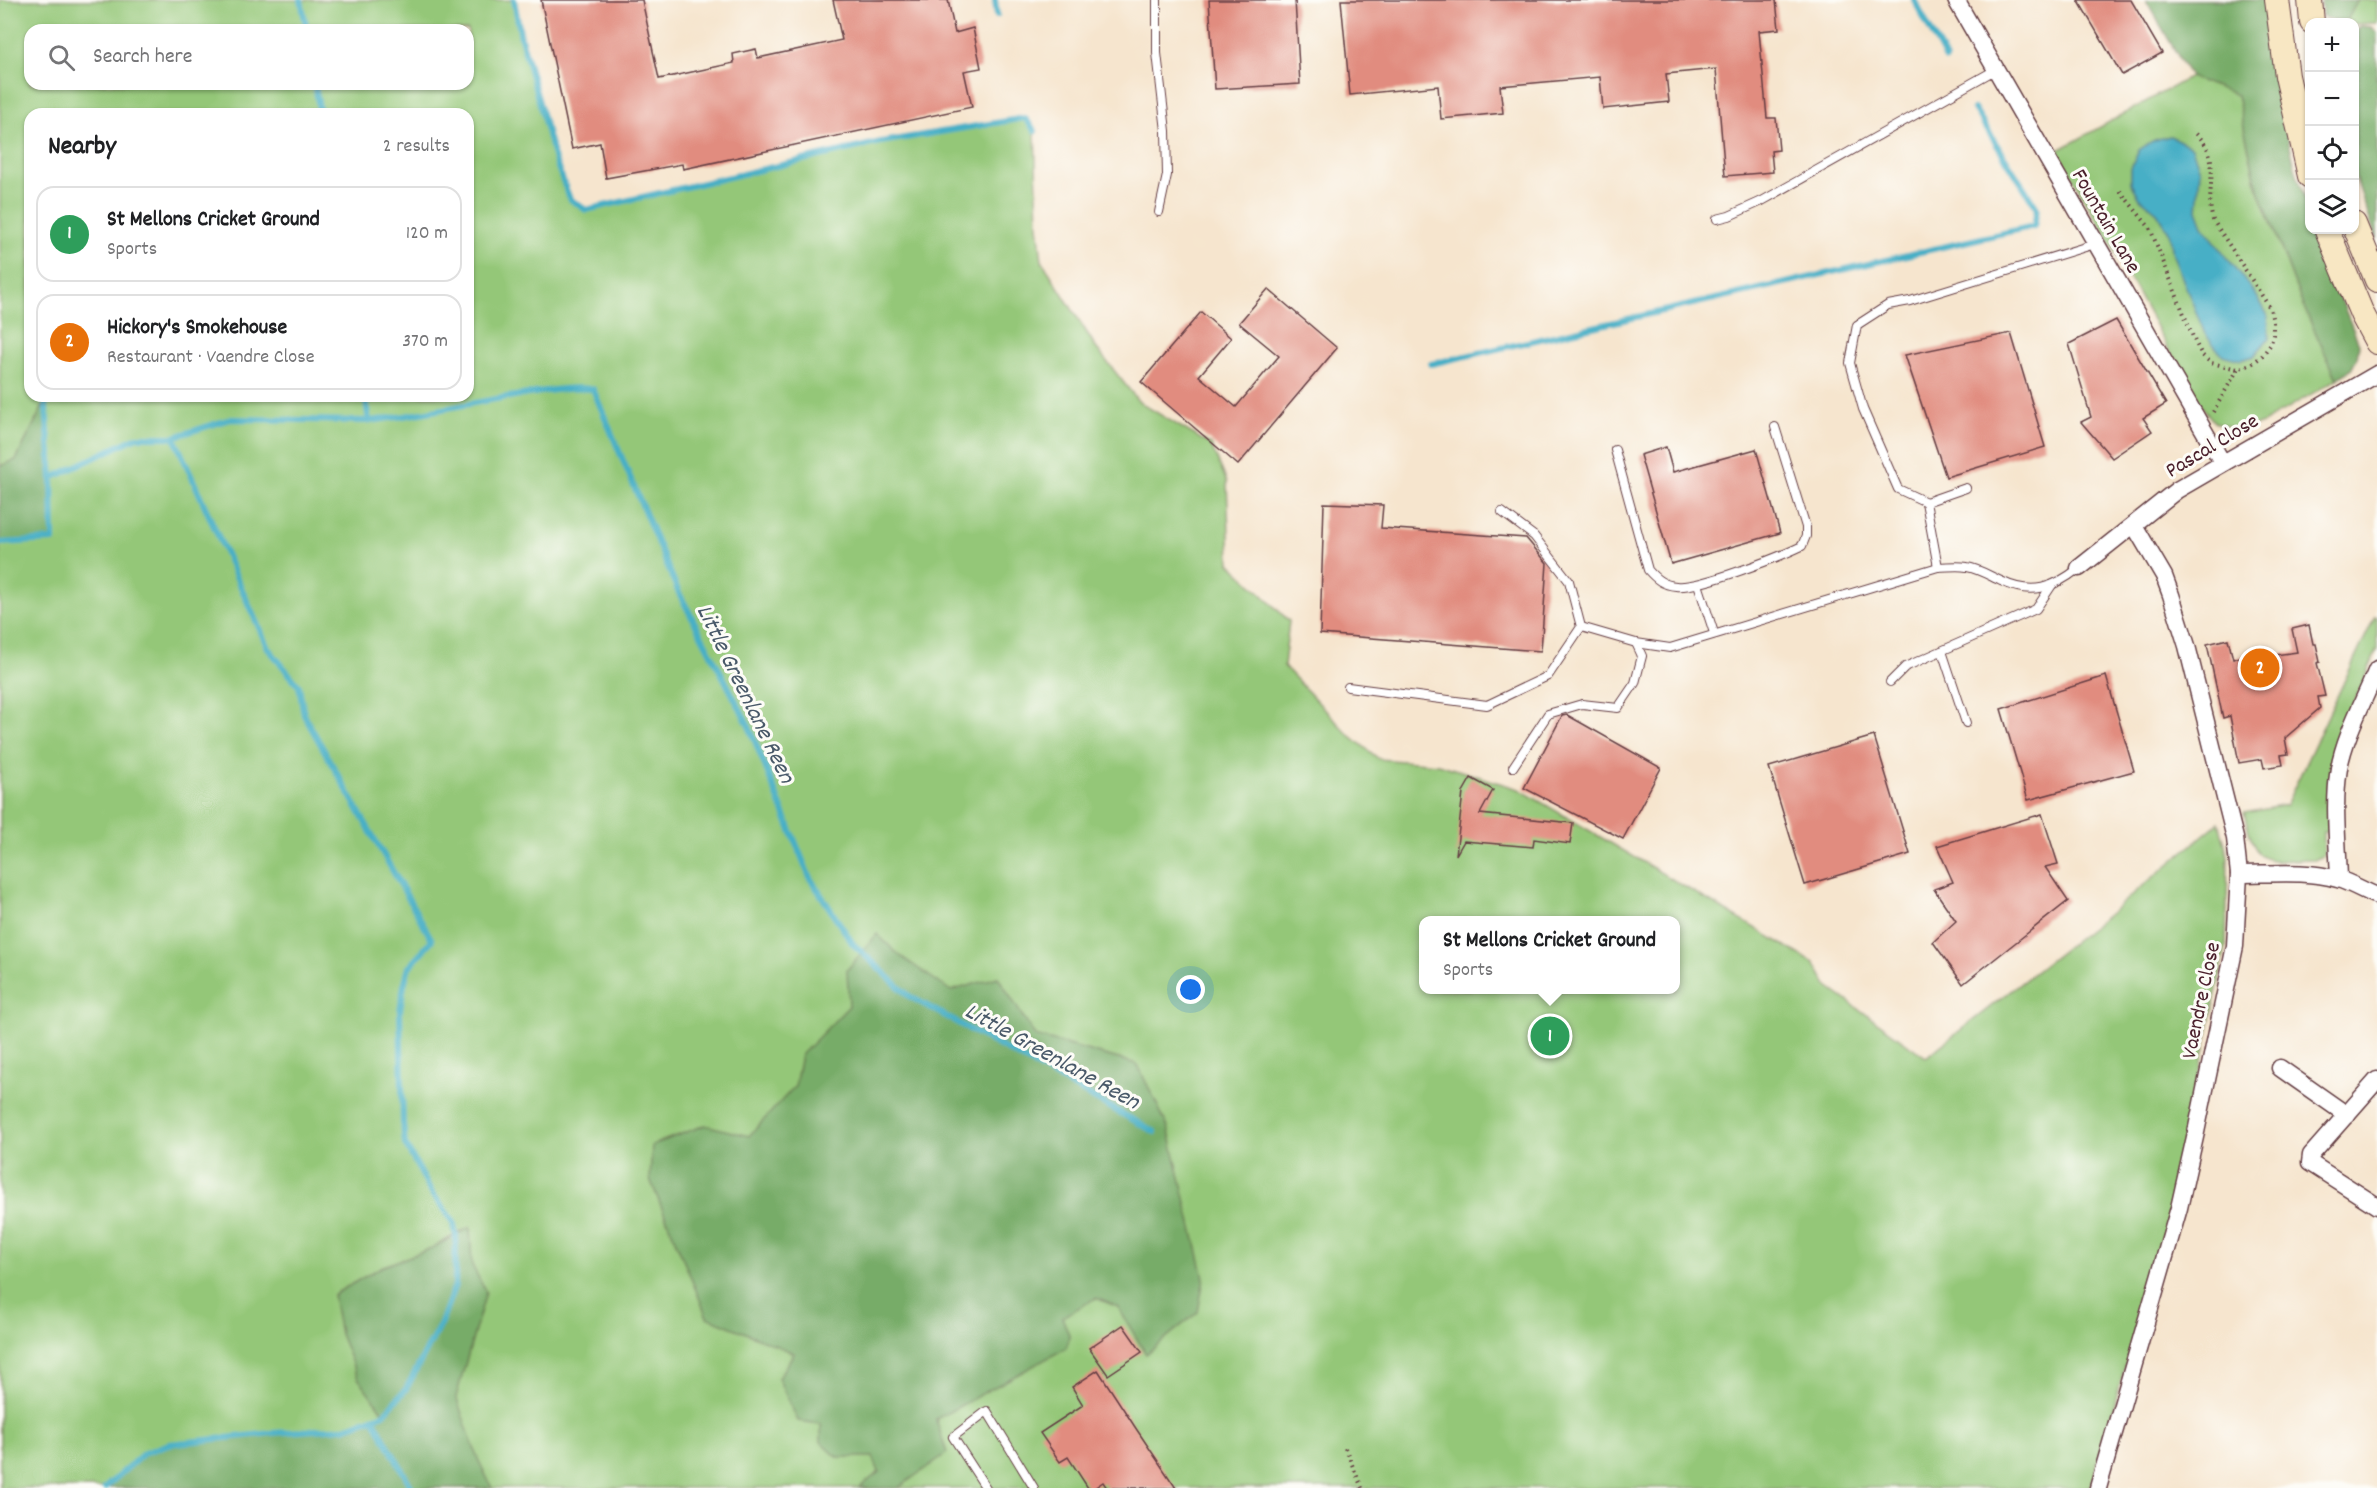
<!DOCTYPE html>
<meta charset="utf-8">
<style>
:root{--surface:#fff;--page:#f2f2f2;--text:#202124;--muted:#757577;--line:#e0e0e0;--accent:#c8321e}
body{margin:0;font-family:Dekko,sans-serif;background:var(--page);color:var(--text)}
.controls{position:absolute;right:18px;top:18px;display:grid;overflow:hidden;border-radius:12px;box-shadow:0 2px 4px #0004}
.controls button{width:54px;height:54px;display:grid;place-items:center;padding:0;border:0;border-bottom:2px solid var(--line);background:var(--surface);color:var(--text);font:30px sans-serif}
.you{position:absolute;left:1191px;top:990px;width:21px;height:21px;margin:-15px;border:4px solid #fff;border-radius:50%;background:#1a73e8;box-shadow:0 0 0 9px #1a73e833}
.badge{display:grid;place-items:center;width:39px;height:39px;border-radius:50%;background:var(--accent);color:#fff;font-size:20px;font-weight:700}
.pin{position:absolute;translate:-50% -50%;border:3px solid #fff;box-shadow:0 2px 6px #0006}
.popup{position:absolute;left:1419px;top:916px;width:261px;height:78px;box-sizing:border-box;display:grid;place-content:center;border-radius:12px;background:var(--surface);filter:drop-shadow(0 2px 4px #0005);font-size:20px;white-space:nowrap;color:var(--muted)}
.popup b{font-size:22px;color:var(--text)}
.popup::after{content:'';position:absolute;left:50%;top:100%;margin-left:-12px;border:12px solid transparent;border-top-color:var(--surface)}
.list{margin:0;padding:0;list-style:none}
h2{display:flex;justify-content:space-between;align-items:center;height:78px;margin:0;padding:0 24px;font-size:26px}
h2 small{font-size:20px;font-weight:400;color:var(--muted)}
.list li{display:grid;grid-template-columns:39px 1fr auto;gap:18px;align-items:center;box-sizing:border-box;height:96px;margin:0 12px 12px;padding:0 12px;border:2px solid var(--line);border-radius:18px}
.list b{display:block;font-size:22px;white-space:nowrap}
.list p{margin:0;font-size:20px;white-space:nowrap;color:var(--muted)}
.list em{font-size:20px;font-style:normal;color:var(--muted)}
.icon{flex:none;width:33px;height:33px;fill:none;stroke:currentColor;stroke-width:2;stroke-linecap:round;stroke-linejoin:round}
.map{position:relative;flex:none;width:2377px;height:1488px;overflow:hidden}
.search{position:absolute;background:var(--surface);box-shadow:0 2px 4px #0004;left:24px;top:24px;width:450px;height:66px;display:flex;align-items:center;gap:15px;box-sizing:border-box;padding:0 21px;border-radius:18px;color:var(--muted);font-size:22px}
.panel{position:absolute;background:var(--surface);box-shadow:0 2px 4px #0004;left:24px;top:108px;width:450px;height:294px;border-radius:18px}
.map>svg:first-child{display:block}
</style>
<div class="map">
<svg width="2377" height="1488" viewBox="0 0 2377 1488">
<rect width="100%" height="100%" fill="#fdfcf7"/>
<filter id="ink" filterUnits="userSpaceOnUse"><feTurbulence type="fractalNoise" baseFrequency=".0167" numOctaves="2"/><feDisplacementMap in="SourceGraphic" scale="12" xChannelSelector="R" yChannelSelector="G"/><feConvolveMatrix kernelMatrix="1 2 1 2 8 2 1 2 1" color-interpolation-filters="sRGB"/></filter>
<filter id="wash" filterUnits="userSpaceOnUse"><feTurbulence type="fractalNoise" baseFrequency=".008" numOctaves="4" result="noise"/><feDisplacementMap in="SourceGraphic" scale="24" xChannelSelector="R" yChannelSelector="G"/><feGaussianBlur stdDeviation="1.35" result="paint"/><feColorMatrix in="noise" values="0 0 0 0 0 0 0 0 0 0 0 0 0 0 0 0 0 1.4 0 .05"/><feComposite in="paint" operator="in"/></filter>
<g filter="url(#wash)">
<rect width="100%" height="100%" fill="#f6e5ce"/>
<g fill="#94c778" stroke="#6f7352" stroke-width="1.5" fill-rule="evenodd">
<path d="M0 0H514L521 38 555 160 570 198 586 209 881 142 1025 118 1035 131 1038 225 1042 261 1097 349 1139 402 1211 445 1227 482 1230 563 1289 621 1284 666 1347 733 1379 759 1438 764 1519 789 1814 963 1828 987 1926 1057 2108 915 2219 822 2228 856 2226 946 2172 1206 2090 1488H412L372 1418 344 1428 273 1433 169 1444 144 1453 105 1488H0V543L53 539 52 478 44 404 16 460 0 466ZM30 30H468V84H30ZM30 114H468V396H30ZM1424 920H1676V990H1424ZM455 1235 340 1334 432 1248Z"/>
<polygon points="2358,0 2377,0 2377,23 2355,24 2347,20"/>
<polygon points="2190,77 2237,94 2256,182 2302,303 2337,379 2264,422 2248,429 2230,427 2214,422 2194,396 2104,232 2057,151"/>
<path d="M2375 616 2377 617V649L2338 741 2331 762 2328 788 2329 832H2324V856L2316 859C2262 860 2258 871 2244 813L2286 805Z"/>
</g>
<g fill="#77ac68" stroke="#60664a" stroke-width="1.5">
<path d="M2146 0H2264C2269 55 2281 109 2294 163 2300 188 2309 202 2310 230H2316L2336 287 2359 344 2357 358 2351 370 2337 379 2302 303 2256 182 2237 95 2190 77Z"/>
<polygon points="2321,0 2358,0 2347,20 2334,21 2322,16"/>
<polygon points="2360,26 2372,27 2377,33 2377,241 2355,176 2354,33"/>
<polygon points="45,402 52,478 53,540 0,543 0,466 16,460"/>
<polygon points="877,934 899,955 951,991 998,977 1035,1036 1137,1064 1168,1127 1204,1278 1198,1312 1146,1354 1118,1307 1096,1298 1062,1317 1070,1337 1066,1348 936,1419 947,1453 898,1488 859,1488 879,1472 873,1457 837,1457 821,1442 821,1424 798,1421 778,1378 794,1353 707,1317 650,1179 652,1145 705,1125 749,1136 795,1086 801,1055 849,1006 847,970"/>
<polygon points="470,1227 472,1265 486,1292 456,1397 478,1459 492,1488 105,1488 144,1453 169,1444 273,1433 344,1428 384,1414 358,1378 340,1334 333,1295 381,1267 432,1248"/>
</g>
<polygon fill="#47afc6" stroke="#486778" stroke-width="1.5" points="2170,136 2192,147 2200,171 2197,210 2203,226 2258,298 2268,316 2269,338 2254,356 2241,360 2222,355 2205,334 2173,255 2169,232 2156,211 2140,198 2131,183 2131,168 2139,150 2154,140"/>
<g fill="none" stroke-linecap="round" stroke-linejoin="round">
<g stroke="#47afc6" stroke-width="6">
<polyline points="301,0 307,30"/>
<polyline points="514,0 521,38 555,160 570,199 586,210 881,142 1025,118 1035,131"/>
<polyline points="995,0 997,15"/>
<polyline points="1914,0 1946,59"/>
<polyline points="315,84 320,114"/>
<polyline points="1431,364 2034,226 2037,208 1974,109"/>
<path d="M365 396 369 421C423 415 475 401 529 394 551 390 571 387 593 389L678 591 748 724 810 878 853 944 909 996 1155 1132"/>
<polyline points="52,478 137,437 174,437 230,419 369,421"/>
<polyline points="0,543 53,540 52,478 45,396"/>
<polyline points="373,1418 412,1488"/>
<polyline points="105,1488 144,1453 169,1444 273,1433 344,1428 384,1414 406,1389 441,1323 455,1285 456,1235 453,1221 432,1193 405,1144 403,1123 400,1011 404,985 409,967 432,940 304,715 299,686 268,648 174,437"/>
</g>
</g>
<g id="blocks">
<g fill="#e18c7f">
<polygon points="541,0 642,0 659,79 734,63 733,54 756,49 758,58 842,40 833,0 948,0 955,33 973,28 981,68 964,71 972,107 683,169 682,164 606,178 600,143 572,149"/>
<polygon points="1209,0 1295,0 1300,84 1215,89"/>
<polygon points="1341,0 1776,0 1779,29 1759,31 1767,118 1776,118 1779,150 1771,151 1773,172 1725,176 1716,69 1666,74 1669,102 1603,109 1600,77 1500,86 1503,113 1441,119 1438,86 1350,95"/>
<polygon points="2078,0 2131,0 2162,53 2122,75"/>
<polygon points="1268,289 1337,348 1238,465 1141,382 1201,312 1231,338 1199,376 1236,407 1279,356 1239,323"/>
<polygon points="2116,320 2166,404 2143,418 2152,431 2112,458 2081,422 2091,417 2069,344"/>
<polygon points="2011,333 2045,447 1946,477 1905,355"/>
<polygon points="1666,447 1673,472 1756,449 1780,533 1671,564 1640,455"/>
<polygon points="1324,503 1383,505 1381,528 1526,538 1547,563 1541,651 1320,634"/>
<polygon points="2309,625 2313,644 2316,644 2320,662 2317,663 2325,696 2318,697 2320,708 2285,738 2288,754 2281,755 2283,765 2264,768 2262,759 2239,763 2230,716 2223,718 2207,644 2228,639 2233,659 2260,652 2261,657 2297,652 2292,629"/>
<polygon points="2106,676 2134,771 2028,800 2001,709"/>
<polygon points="1567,715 1661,768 1623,839 1524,788 1562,716"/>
<polygon points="1874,736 1910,854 1805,885 1769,767"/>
<polygon points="1471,778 1493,790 1480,814 1573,823 1570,844 1534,839 1533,847 1464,841 1456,855 1463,792"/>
<polygon points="2042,814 2058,864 2045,867 2068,901 1963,984 1933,942 1956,921 1934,889 1953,882 1937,846"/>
<polygon points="1123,1325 1142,1352 1108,1375 1089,1348"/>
<polygon points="1098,1370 1135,1427 1176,1488 1107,1488 1103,1482 1094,1488 1088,1488 1068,1457 1060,1462 1040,1433 1083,1405 1072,1387"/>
</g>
</g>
</g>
<g filter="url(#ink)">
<use href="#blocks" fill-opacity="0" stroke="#643d43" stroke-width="1.5"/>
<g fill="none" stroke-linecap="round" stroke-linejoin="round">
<defs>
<g id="lane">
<polyline points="1157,0 1157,53 1166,131 1167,175 1159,212"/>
<polyline points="1717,219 1729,216 1762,201 1995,70"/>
<path d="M1615 450 1648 570C1656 579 1663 585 1676 586 1698 589 1779 557 1802 546L1806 536V527L1775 427"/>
<polyline points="1926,502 1898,489 1863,409 1850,363 1857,325 1888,305 1910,301 2095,244"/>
<polyline points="1938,567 1926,502 1966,488"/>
<polyline points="1698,584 1714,633"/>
<path d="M1581 627 1636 643 1670 648 1938 567C1948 567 1957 565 1967 567 1979 569 1990 576 2001 581 2032 596 2054 588 2079 568"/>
<polyline points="1942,651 1966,723"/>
<polyline points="1890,682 1905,667 2036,609 2052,585"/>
<polyline points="1348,687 1487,705 1548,676 1581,627 1569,581 1534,536 1502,512"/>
<polyline points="1513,767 1548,714 1582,704 1618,708 1635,683 1642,656 1636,643"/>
<polyline points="986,1488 953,1437 987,1411 1034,1488"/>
</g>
<g id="street">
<polyline points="1956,0 2222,462"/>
<polyline points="2079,568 2177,490 2377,374"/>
<path d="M2239 874C2271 874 2306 870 2338 879 2351 883 2364 891 2377 896"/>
<path d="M2339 879C2338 843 2333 804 2339 768 2345 735 2364 701 2377 669"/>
<polyline points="2280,1068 2347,1115"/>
<polyline points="2377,1080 2311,1155 2310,1163 2377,1206"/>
<polyline points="2098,1488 2179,1208 2195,1137 2235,946 2239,874 2235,838 2187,646 2171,595 2164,576 2134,525"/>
</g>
<g id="secondary">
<polyline points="2277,0 2287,76 2310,176"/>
<polyline points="2310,0 2312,22"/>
<polyline points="2354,224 2377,280"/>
<polyline points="2327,230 2362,314 2377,342"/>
</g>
</defs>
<use href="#lane" stroke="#643d43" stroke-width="10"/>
<use href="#street" stroke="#643d43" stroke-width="19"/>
<use href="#secondary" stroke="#643d43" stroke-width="26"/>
<g stroke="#643d43" stroke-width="4" stroke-dasharray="1.5 4.5" stroke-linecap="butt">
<path d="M2120 191 2150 228 2195 342 2202 355 2211 363 2238 369 2253 363 2262 356 2271 344 2273 335V322L2270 308 2213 220C2203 187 2226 158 2193 131"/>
<polyline points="2213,412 2238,369"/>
<polyline points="1345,1448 1362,1488"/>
</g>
<use href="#lane" stroke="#fff" stroke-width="8"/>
<use href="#street" stroke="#fff" stroke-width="16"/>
<use href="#secondary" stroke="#f8e7c3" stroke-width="24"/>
</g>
</g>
<g text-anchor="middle" stroke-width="6" stroke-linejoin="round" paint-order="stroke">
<g font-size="22" fill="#4a1f2b" stroke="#fdfcf7">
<text transform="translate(2108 220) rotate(60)" y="8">Fountain Lane</text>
<text transform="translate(2211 444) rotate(-31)" y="8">Pascal Close</text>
<text transform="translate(2199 1000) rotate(-78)" y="8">Vaendre Close</text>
</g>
<g font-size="24" font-style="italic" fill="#495969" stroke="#fdfcf7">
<text transform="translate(747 693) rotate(64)" y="8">Little Greenlane Reen</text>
<text transform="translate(1053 1055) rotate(29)" y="8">Little Greenlane Reen</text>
</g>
</g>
</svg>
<div class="controls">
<button>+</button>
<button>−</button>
<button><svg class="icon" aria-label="locate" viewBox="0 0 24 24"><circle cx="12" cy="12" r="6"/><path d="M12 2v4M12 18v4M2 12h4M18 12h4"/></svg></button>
<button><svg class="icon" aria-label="layers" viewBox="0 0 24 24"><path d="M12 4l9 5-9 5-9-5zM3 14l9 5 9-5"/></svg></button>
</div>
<div class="you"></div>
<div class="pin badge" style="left:1550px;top:1036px;background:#2e9e5b">1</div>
<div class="popup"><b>St Mellons Cricket Ground</b>Sports</div>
<div class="pin badge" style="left:2260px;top:668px;background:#e8710a">2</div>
<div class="search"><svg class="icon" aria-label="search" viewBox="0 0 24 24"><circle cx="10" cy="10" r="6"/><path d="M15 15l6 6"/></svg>Search here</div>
<section class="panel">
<h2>Nearby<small>2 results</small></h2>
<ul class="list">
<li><span class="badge" style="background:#2e9e5b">1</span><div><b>St Mellons Cricket Ground</b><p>Sports</p></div><em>120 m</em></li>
<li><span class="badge" style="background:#e8710a">2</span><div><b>Hickory's Smokehouse</b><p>Restaurant · Vaendre Close</p></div><em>370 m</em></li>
</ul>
</section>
</div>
